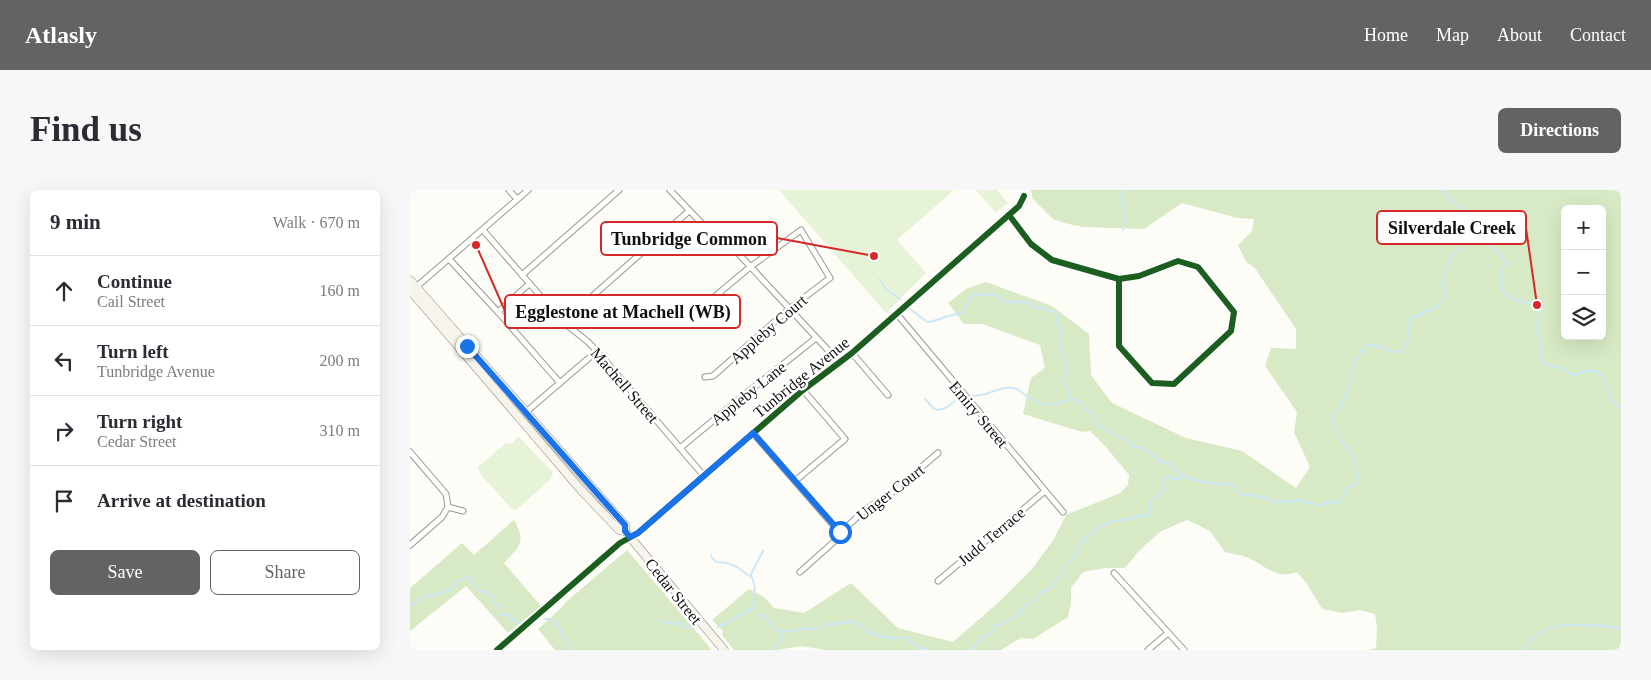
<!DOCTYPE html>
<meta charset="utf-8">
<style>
:root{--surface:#fff;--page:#f7f7f7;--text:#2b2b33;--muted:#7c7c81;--line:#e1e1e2;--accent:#646362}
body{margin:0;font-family:Georgia,serif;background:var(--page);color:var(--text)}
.controls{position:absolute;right:15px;top:15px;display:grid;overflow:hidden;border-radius:8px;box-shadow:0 5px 20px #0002}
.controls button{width:45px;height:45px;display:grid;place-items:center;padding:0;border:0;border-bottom:1px solid var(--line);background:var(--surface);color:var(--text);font:25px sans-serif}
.stop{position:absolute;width:15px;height:15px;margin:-11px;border:4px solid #1a73e8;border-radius:50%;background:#fff}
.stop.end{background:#1a73e8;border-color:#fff;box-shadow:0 1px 5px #0008}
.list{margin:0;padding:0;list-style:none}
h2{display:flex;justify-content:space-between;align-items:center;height:65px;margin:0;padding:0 20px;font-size:21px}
h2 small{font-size:16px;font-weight:400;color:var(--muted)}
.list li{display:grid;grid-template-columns:32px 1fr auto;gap:15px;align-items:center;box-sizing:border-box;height:70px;padding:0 20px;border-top:1px solid var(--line)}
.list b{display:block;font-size:19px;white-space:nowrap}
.list p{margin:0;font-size:16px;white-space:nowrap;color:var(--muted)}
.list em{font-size:16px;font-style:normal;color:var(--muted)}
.actions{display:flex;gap:10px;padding:15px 20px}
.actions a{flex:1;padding:11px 0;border:1px solid var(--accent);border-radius:8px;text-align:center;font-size:18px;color:var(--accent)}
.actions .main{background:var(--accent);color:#fff}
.icon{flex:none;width:28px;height:28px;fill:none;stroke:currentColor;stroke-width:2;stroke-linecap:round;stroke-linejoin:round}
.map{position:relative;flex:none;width:1211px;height:460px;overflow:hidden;border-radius:8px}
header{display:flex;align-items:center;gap:30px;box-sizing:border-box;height:70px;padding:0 25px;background:var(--accent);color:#fff}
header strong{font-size:24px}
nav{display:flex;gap:28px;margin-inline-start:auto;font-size:18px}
.intro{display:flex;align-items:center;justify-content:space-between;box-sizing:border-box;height:120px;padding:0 30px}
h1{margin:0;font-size:35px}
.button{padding:12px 22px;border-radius:8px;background:var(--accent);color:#fff;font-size:18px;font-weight:700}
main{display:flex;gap:30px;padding:0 30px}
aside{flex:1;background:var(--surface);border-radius:8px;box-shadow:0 5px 20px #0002}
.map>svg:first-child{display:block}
</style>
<header>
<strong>Atlasly</strong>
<nav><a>Home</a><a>Map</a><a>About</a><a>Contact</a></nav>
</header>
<div class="intro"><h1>Find us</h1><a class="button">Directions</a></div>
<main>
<aside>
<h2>9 min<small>Walk · 670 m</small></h2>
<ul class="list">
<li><svg class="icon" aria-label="ahead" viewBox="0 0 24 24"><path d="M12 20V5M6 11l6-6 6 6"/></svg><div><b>Continue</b><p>Cail Street</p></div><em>160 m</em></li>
<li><svg class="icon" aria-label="left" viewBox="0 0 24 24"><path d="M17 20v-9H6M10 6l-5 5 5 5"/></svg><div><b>Turn left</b><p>Tunbridge Avenue</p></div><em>200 m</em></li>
<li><svg class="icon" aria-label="right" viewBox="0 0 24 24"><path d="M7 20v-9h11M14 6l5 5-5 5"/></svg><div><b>Turn right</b><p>Cedar Street</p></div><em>310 m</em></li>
<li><svg class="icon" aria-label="arrive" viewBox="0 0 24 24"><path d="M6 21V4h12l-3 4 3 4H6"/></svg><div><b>Arrive at destination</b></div></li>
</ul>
<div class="actions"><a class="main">Save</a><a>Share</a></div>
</aside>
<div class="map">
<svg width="1211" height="460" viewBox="0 0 1211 460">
<rect width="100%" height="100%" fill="#fdfcf7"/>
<g fill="#e7f3d7">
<polygon points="369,0 544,0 487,50 516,83 476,123"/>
<polygon points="566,0 587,0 598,13 586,23"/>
<polygon points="107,247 109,247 143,282 141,289 105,321 100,317 72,286 68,279 69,276 96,253 102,254"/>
</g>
<g fill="#d8eac5" fill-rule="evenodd">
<path d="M619 0H1211V460H959L966 458 967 438 965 424 950 420 933 423 912 419 897 394 887 382C867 390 855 376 839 368 832 365 822 364 815 362L800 341 777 330 751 341 730 360 715 378H695L673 382 661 398V412L658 427 623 449 611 448 591 460H415L391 456 368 460H324L312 445 313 441 302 430 339 399 354 407 364 418 394 423 441 393 488 438 543 452 589 412 622 379 644 349 656 325 710 303 718 295 719 285 696 257 680 241 672 242 613 224 621 188 635 178 630 155 573 134H554L538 113 556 99 576 92 642 116 679 144 681 185 702 213 776 248 832 261 886 298 900 277 884 242 887 222 855 176 861 158 886 159V139L844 77 837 73 828 55 842 41 844 29 827 28 772 13 734 39 673 37 654 33 643 29 622 8V2ZM1155 19H1192V146H1155Z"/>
<path d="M104 330C117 352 109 357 94 373L131 416 98 443 56 396 0 441V398L52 353 64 365Z"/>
<polygon points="217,360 302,460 145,460 128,439 151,418 157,411"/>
</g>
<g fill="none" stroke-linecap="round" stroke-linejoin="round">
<g stroke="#cde8f7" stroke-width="2">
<path d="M713 0C709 15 719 22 713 40"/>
<path d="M1031 0C1039 11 1053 16 1061 27 1064 31 1064 37 1067 42 1075 53 1088 59 1095 71 1094 78 1088 87 1090 93 1098 127 1143 96 1126 138L1131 151V170L1133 174 1150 178 1163 185 1179 180 1189 183 1194 188 1199 207 1211 219"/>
<polyline points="469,89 477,100 490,109"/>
<path d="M500 119 517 132C524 131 529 130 535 127 540 125 547 125 553 122L561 107 565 104 585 105 595 112H617L624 117 643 121 648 126 646 133 653 140 649 147 657 178 654 191 662 209 671 212C673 218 677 219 682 224 685 227 686 230 688 234 693 241 711 247 719 251L723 257H730L743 265 749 271 760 274 772 286"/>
<path d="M560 207C566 205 571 205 576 204 585 201 596 195 607 199 611 201 615 206 619 208 634 217 647 215 661 209"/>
<polyline points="515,209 523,218 528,220 536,218 545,211"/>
<polyline points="301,366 306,372 317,373 327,377 341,387"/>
<polyline points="0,415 15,406 23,405 39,401 50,390 59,387 68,400 83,405 84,413 92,417 91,425 98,425 104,431 113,434"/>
<polyline points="343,418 345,397 341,384 353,361"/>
<path d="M349 424 359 430 363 437 371 442 398 438 410 439 417 434C427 435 434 432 444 431L460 443 476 448H497L507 457 517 460"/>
<path d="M134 429H140C151 435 154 450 161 460"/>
<polyline points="249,431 264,434 272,433 275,437 282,437"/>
<polyline points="308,437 343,418"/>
<polyline points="363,460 370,451 371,443"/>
<path d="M562 460 571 448 583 442 586 435H591L610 423 615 416 625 411 631 402 640 399 654 381 656 374 665 367C668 349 686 338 703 331 709 329 716 331 722 328 728 326 731 325 737 326L740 324V312L753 302 755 298 752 292C757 284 761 288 769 289L772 286 796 293 824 295 828 302 834 305 854 307 861 311 878 312 890 310 901 314 911 315 918 312 928 313 938 298 947 294 948 288 941 262 931 250 922 228 924 222 931 216 942 188V182L946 169 957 155C969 154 979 163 990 162 1005 147 996 143 1000 129L1030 115 1034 110 1035 99 1032 92 1036 79 1043 64 1051 59C1052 48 1057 45 1066 40"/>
<path d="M1112 460C1135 426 1176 435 1211 438"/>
</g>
<defs>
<g id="minor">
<polyline points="99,0 107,9"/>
<polyline points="260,0 298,40"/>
<polyline points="599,25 621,54 642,70 709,89 729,86 768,71 788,77 824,122 821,141 764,194 742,193 709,156 709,89"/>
<polyline points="73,40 153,132 177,151 187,161 294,286"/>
<polyline points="325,60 430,173"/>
<polyline points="39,69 88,122 150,193"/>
<polyline points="112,85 209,0"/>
<polyline points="5,98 118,0"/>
<polyline points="290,119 340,77 391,40 420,88 379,119 303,186 295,187"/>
<polyline points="88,122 119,94"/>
<polyline points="487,124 653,322"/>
<polyline points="153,132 279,21"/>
<polyline points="442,163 478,205"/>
<polyline points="116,222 187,161"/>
<polyline points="343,243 430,343"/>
<polyline points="270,258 328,210 406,148"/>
<polyline points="0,262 36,304 38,317"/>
<polyline points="385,291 435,249 393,200"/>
<polyline points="38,317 53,321"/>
<polyline points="0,355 32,327 38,317"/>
<polyline points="390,382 426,350 430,343 456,319 479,305 528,263"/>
<polyline points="704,383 774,460"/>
<polyline points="528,391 635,301"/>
<polyline points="87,460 210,353 228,343 393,200 442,163 609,16 614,6"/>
<polyline points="738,460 758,443"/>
</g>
<g id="secondary">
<polyline points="0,90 215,335 215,341"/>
<polyline points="0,100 171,300 209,340 215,341 314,460"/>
</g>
</defs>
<use href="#minor" stroke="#979795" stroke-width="7"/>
<use href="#secondary" stroke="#8e8d8b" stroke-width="9"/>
<use href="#minor" stroke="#fffffe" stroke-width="5"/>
<use href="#secondary" stroke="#f6f4eb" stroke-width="8"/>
<defs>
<g id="cycleway">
<polyline points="599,25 621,54 642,70 709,89 729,86 768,71 788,77 824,122 821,141 764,194 742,193 709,156 709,89"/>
<polyline points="87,460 210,353 228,343 393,200 442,163 609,16 614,6"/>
</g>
</defs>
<use href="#cycleway" stroke="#fff" stroke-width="9"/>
<use href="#cycleway" stroke="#1b5e20" stroke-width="6"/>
</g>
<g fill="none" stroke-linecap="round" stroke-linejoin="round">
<polyline stroke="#1a73e8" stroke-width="6" points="57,156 215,335 215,341 220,347 228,343 343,243 430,342"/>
</g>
<g text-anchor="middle" stroke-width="5" stroke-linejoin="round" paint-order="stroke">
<g font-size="16" fill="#111" stroke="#fff">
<text transform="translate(358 139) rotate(-41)" y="6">Appleby Court</text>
<text transform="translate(391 187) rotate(-39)" y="6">Tunbridge Avenue</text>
<text transform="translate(215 195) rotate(49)" y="6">Machell Street</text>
<text transform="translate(338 203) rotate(-39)" y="6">Appleby Lane</text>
<text transform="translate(569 224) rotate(50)" y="6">Emiry Street</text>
<text transform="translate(480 302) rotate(-38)" y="6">Unger Court</text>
<text transform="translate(581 346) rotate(-40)" y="6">Judd Terrace</text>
<text transform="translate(264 401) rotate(51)" y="6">Cedar Street</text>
</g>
</g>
<path fill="none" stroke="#d62828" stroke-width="2" d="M1127 115L1116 38M464 66L367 48M66 55L95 121"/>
<g fill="#d62828" stroke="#fff" stroke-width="2">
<circle cx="1127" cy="115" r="5"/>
<circle cx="464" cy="66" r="5"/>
<circle cx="66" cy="55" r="5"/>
</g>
<g fill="#fff" stroke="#d62828" stroke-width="2">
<rect x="967" y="21" width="149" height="33" rx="5"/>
<rect x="191" y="32" width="176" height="33" rx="5"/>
<rect x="95" y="105" width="235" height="33" rx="5"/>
</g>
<g font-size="18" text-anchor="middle" font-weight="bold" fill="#111">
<text x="1042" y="44">Silverdale Creek</text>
<text x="279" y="55">Tunbridge Common</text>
<text x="213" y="128">Egglestone at Machell (WB)</text>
</g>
</svg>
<div class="controls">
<button>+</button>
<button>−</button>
<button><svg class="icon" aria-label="layers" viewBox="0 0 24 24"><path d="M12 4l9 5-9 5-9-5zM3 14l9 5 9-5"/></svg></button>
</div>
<div class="stop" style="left:430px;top:342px"></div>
<div class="stop end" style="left:57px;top:156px"></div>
</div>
</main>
